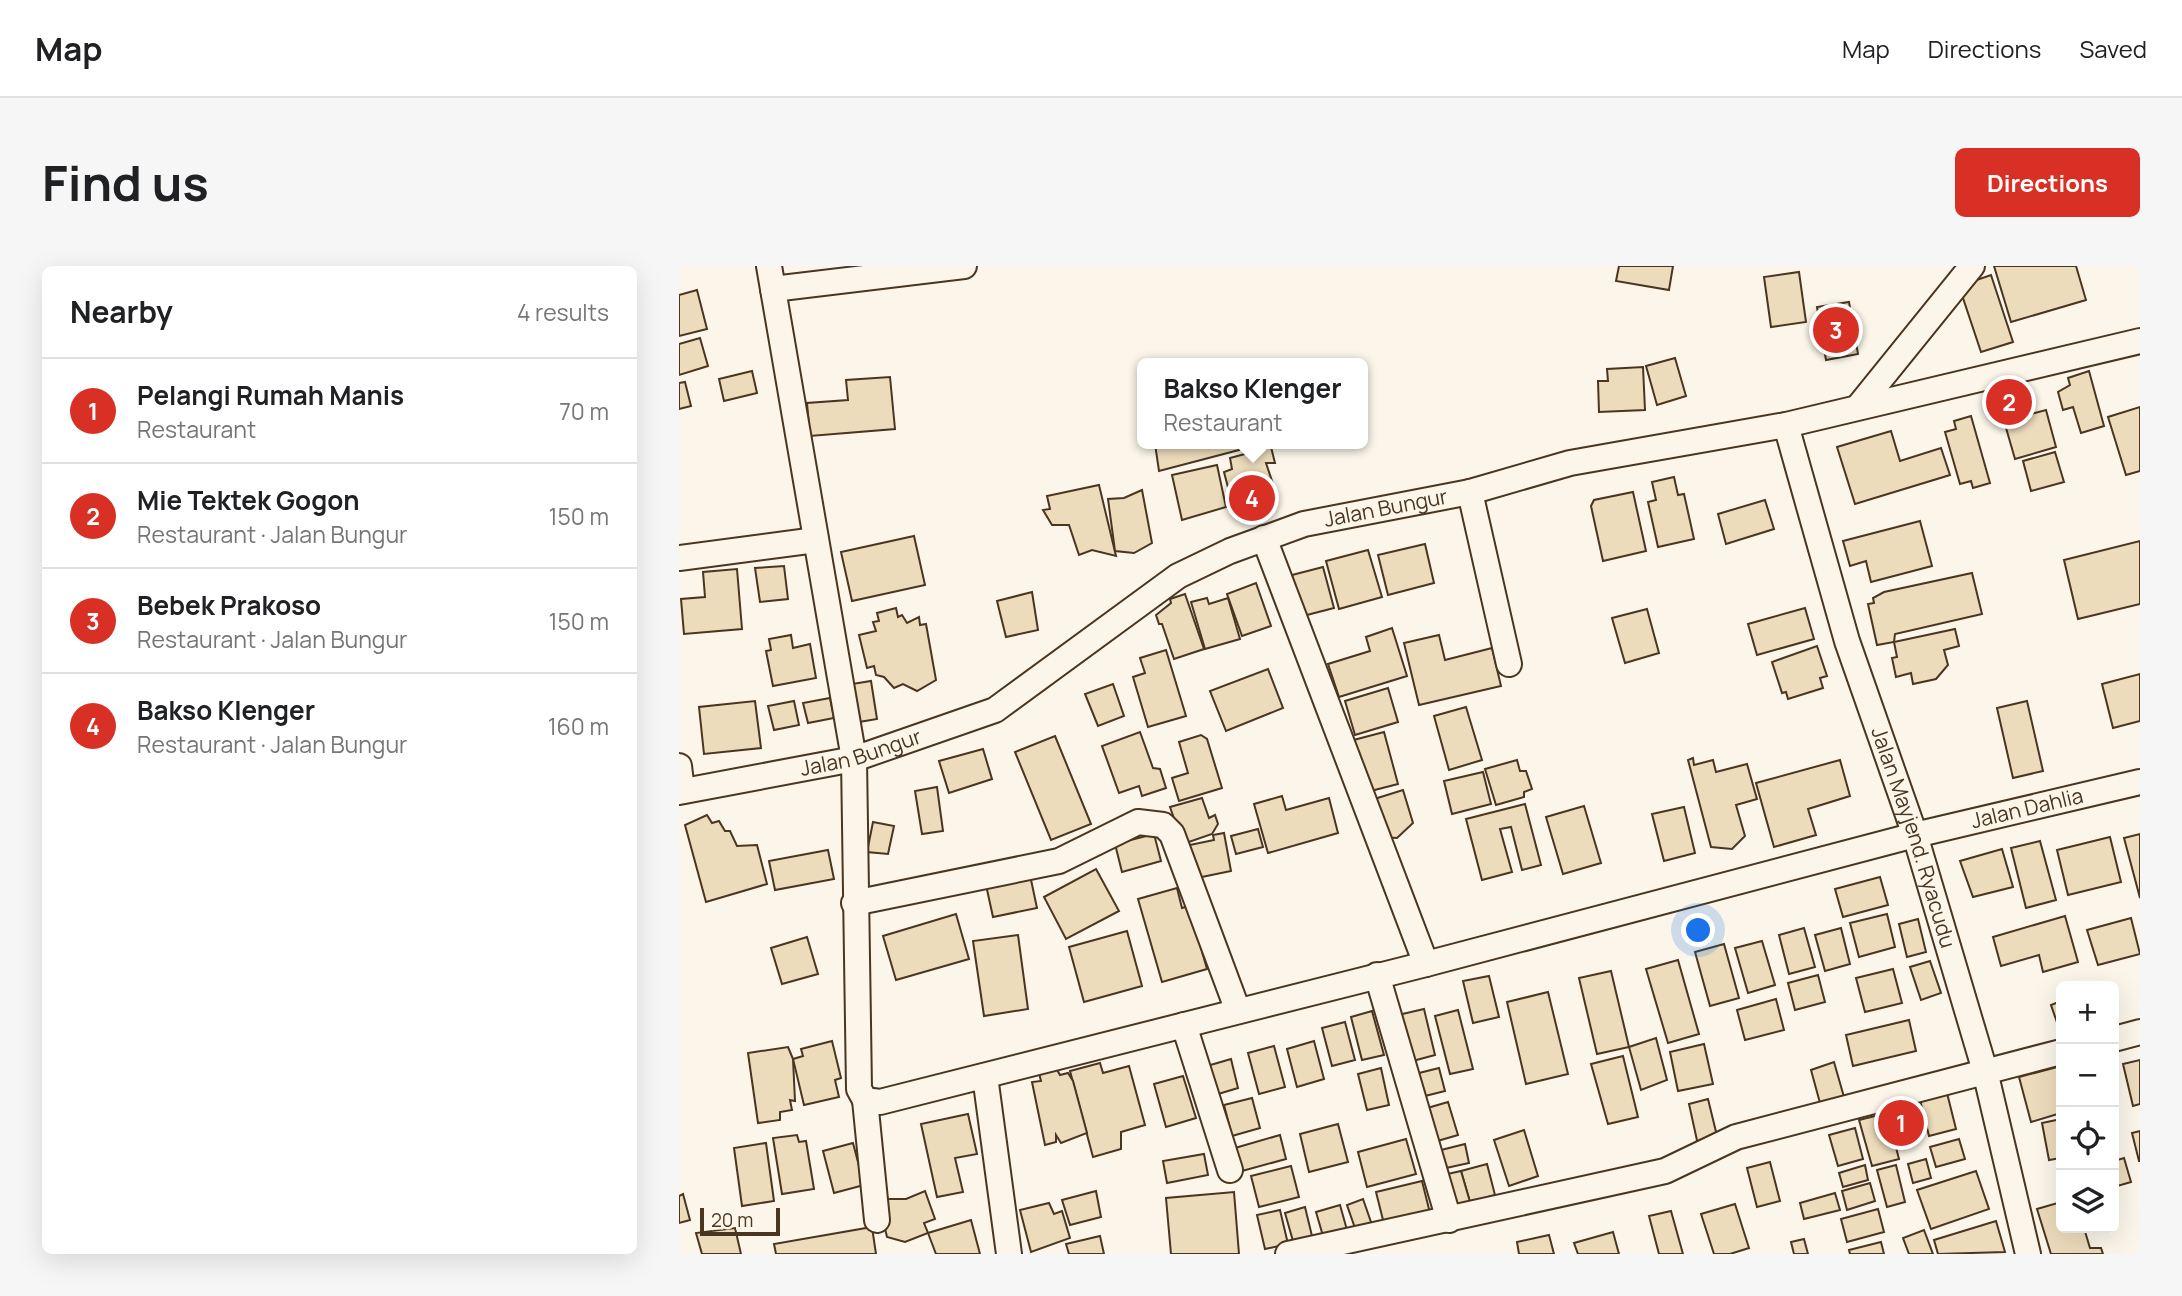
<!DOCTYPE html>
<meta charset="utf-8">
<style>
:root{--surface:#fff;--page:#f6f6f6;--text:#202124;--muted:#757577;--line:#e0e0e0;--accent:#d93025}
body{margin:0;font-family:Manrope,sans-serif;background:var(--page);color:var(--text)}
.controls{position:absolute;right:21px;bottom:21px;display:grid;overflow:hidden;border-radius:10px;box-shadow:0 7px 28px #0002}
.controls button{width:63px;height:63px;display:grid;place-items:center;padding:0;border:0;border-bottom:2px solid var(--line);background:var(--surface);color:var(--text);font:35px sans-serif}
.scale{position:absolute;left:21px;bottom:18px;width:80px;box-sizing:border-box;padding-left:7px;border:4px solid #4a3520;border-top:0;font-size:19px;line-height:24px;white-space:nowrap;color:#4a3520;-webkit-text-stroke:5px #fbf6e9;paint-order:stroke}
.you{position:absolute;left:1020px;top:665px;width:24px;height:24px;margin:-18px;border:5px solid #fff;border-radius:50%;background:#1a73e8;box-shadow:0 0 0 10px #1a73e833}
.badge{display:grid;place-items:center;width:46px;height:46px;border-radius:50%;background:var(--accent);color:#fff;font-size:23px;font-weight:700}
.pin{position:absolute;translate:-50% -50%;border:4px solid #fff;box-shadow:0 2px 7px #0006}
.popup{position:absolute;left:458px;top:92px;width:231px;height:91px;box-sizing:border-box;display:grid;place-content:center;border-radius:10px;background:var(--surface);filter:drop-shadow(0 2px 5px #0005);font-size:23px;white-space:nowrap;color:var(--muted)}
.popup b{font-size:26px;color:var(--text)}
.popup::after{content:'';position:absolute;left:50%;top:100%;margin-left:-14px;border:14px solid transparent;border-top-color:var(--surface)}
.list{margin:0;padding:0;list-style:none}
h2{display:flex;justify-content:space-between;align-items:center;height:91px;margin:0;padding:0 28px;font-size:30px}
h2 small{font-size:23px;font-weight:400;color:var(--muted)}
.list li{display:grid;grid-template-columns:46px 1fr auto;gap:21px;align-items:center;box-sizing:border-box;height:105px;padding:0 28px;border-top:2px solid var(--line)}
.list b{display:block;font-size:26px;white-space:nowrap}
.list p{margin:0;font-size:23px;white-space:nowrap;color:var(--muted)}
.list em{font-size:23px;font-style:normal;color:var(--muted)}
.icon{flex:none;width:38px;height:38px;fill:none;stroke:currentColor;stroke-width:2;stroke-linecap:round;stroke-linejoin:round}
.map{position:relative;flex:none;width:1461px;height:988px;overflow:hidden;border-radius:10px}
header{display:flex;align-items:center;gap:42px;box-sizing:border-box;height:98px;padding:0 35px;background:var(--surface);border-bottom:2px solid var(--line)}
header strong{font-size:33px}
nav{display:flex;gap:38px;margin-inline-start:auto;font-size:24px}
.intro{display:flex;align-items:center;justify-content:space-between;box-sizing:border-box;height:168px;padding:0 42px}
h1{margin:0;font-size:49px}
.button{padding:18px 32px;border-radius:10px;background:var(--accent);color:#fff;font-size:24px;font-weight:700}
main{display:flex;gap:42px;padding:0 42px}
aside{flex:1;background:var(--surface);border-radius:10px;box-shadow:0 7px 28px #0002}
.map>svg:first-child{display:block}
</style>
<header>
<strong>Map</strong>
<nav><a>Map</a><a>Directions</a><a>Saved</a></nav>
</header>
<div class="intro"><h1>Find us</h1><a class="button">Directions</a></div>
<main>
<aside>
<h2>Nearby<small>4 results</small></h2>
<ul class="list">
<li><span class="badge">1</span><div><b>Pelangi Rumah Manis</b><p>Restaurant</p></div><em>70 m</em></li>
<li><span class="badge">2</span><div><b>Mie Tektek Gogon</b><p>Restaurant · Jalan Bungur</p></div><em>150 m</em></li>
<li><span class="badge">3</span><div><b>Bebek Prakoso</b><p>Restaurant · Jalan Bungur</p></div><em>150 m</em></li>
<li><span class="badge">4</span><div><b>Bakso Klenger</b><p>Restaurant · Jalan Bungur</p></div><em>160 m</em></li>
</ul>
</aside>
<div class="map">
<svg width="1461" height="988" viewBox="0 0 1461 988">
<rect width="100%" height="100%" fill="#fbf6e9"/>
<g fill="#ecdcbc" stroke="#4a3520" stroke-width="2">
<polygon points="940,0 994,0 990,24 937,15"/>
<polygon points="1315,0 1397,0 1407,34 1332,56"/>
<polygon points="1120,6 1127,56 1092,61 1085,11"/>
<polygon points="1312,9 1334,76 1302,86 1280,20"/>
<polygon points="18,24 28,63 0,70 0,29"/>
<polygon points="1170,36 1179,88 1147,94 1138,41"/>
<polygon points="21,72 29,100 0,109 0,78"/>
<polygon points="996,92 1007,130 978,139 967,100"/>
<polygon points="964,101 966,144 920,146 919,115 929,115 928,103"/>
<polygon points="73,105 78,127 45,135 40,113"/>
<polygon points="1410,105 1425,160 1402,167 1394,141 1384,144 1379,126 1391,119 1389,112"/>
<polygon points="211,111 216,163 131,170 128,137 169,134 167,114"/>
<polygon points="6,116 12,140 0,143 0,117"/>
<polygon points="1335,120 1342,147 1325,152 1318,124"/>
<polygon points="1461,141 1461,205 1447,209 1429,151"/>
<polygon points="1367,144 1377,181 1336,193 1325,155"/>
<polygon points="1292,150 1311,217 1294,222 1292,215 1281,218 1266,166 1277,163 1275,155"/>
<polygon points="1212,165 1221,195 1262,182 1271,209 1176,238 1158,181"/>
<polygon points="476,178 558,178 560,184 480,205"/>
<polygon points="592,181 596,197 587,197 595,221 589,220 593,236 579,251 555,244 545,206 553,203 551,192"/>
<polygon points="1376,186 1385,216 1352,225 1344,195"/>
<polygon points="538,199 547,241 503,254 493,209"/>
<polygon points="995,211 999,229 1005,228 1015,273 979,281 969,236 977,234 973,216"/>
<polygon points="420,219 437,290 413,284 400,289 390,259 373,259 364,244 371,243 368,230"/>
<polygon points="463,224 473,277 455,287 436,285 429,233 445,232"/>
<polygon points="954,226 967,285 924,295 912,240 915,234"/>
<polygon points="1086,234 1095,263 1047,278 1039,248"/>
<polygon points="1241,255 1253,300 1192,316 1187,295 1171,300 1164,275"/>
<polygon points="235,270 246,319 173,335 162,286"/>
<polygon points="1461,275 1461,338 1399,353 1385,294"/>
<polygon points="746,278 755,317 709,329 699,289"/>
<polygon points="689,284 703,331 660,343 647,295"/>
<polygon points="105,300 109,333 81,336 76,302"/>
<polygon points="644,301 655,342 624,350 613,309"/>
<polygon points="58,303 63,363 5,368 2,333 26,331 24,306"/>
<polygon points="1293,307 1303,348 1216,368 1215,376 1198,379 1189,338 1195,337 1194,332 1205,326"/>
<polygon points="577,317 592,360 563,370 548,328"/>
<polygon points="353,326 359,364 327,371 318,335"/>
<polygon points="506,328 525,383 495,393 483,358 480,358 477,349 492,337 491,333"/>
<polygon points="528,332 530,338 549,332 561,373 526,383 512,336"/>
<polygon points="217,342 219,351 223,349 228,357 240,351 241,359 247,358 257,414 238,425 224,418 215,422 205,411 197,409 195,400 188,402 180,369 197,365 194,356 200,355 198,347"/>
<polygon points="1126,342 1135,373 1078,389 1069,358"/>
<polygon points="968,343 980,387 946,397 933,352"/>
<polygon points="713,362 728,410 660,431 649,398 691,385 687,371"/>
<polygon points="1276,363 1280,380 1265,384 1269,399 1257,413 1234,418 1232,407 1217,411 1213,392 1218,391 1215,376"/>
<polygon points="112,369 114,382 131,378 137,412 94,420 87,385 92,384 90,373"/>
<polygon points="760,369 766,394 813,382 822,420 740,439 725,377"/>
<polygon points="1138,380 1148,410 1141,412 1144,422 1109,433 1107,426 1103,427 1093,396"/>
<polygon points="487,384 507,450 469,461 454,411 466,407 461,392"/>
<polygon points="589,403 604,442 547,465 531,425"/>
<polygon points="1461,408 1461,455 1434,462 1423,418"/>
<polygon points="192,415 198,453 180,456 173,418"/>
<polygon points="434,418 445,450 419,460 406,428"/>
<polygon points="709,422 719,456 676,469 666,435"/>
<polygon points="151,432 155,452 129,457 124,437"/>
<polygon points="76,435 82,482 25,488 20,441"/>
<polygon points="115,435 120,459 95,464 89,440"/>
<polygon points="1348,435 1364,505 1334,512 1318,442"/>
<polygon points="787,441 803,494 770,504 755,450"/>
<polygon points="461,466 474,502 481,503 487,522 463,530 460,520 440,527 423,480"/>
<polygon points="705,466 719,518 684,527 667,476"/>
<polygon points="522,469 528,473 543,522 500,535 493,512 509,507 500,476"/>
<polygon points="376,470 412,558 372,574 336,486"/>
<polygon points="304,483 313,513 270,527 260,495"/>
<polygon points="1014,492 1015,499 1034,494 1037,506 1068,498 1078,533 1057,539 1066,570 1053,583 1032,581 1009,494"/>
<polygon points="838,494 841,505 847,505 853,523 845,526 845,531 817,539 806,503"/>
<polygon points="1161,494 1171,530 1129,543 1137,569 1095,581 1077,517"/>
<polygon points="804,506 812,538 773,548 765,515"/>
<polygon points="258,521 264,565 243,568 236,525"/>
<polygon points="724,524 734,557 718,572 700,571 689,535"/>
<polygon points="603,530 607,544 650,532 659,567 589,587 575,538"/>
<polygon points="523,532 530,552 536,549 539,558 533,568 504,578 491,541"/>
<polygon points="846,538 862,599 843,604 832,561 821,563 833,606 803,614 787,553"/>
<polygon points="905,540 922,597 884,608 867,551"/>
<polygon points="1005,541 1016,587 985,595 973,548"/>
<polygon points="28,549 33,557 40,555 46,565 51,565 58,580 78,579 88,618 27,636 6,559"/>
<polygon points="194,556 215,560 209,588 188,586"/>
<polygon points="579,563 584,581 557,588 552,570"/>
<polygon points="545,567 552,605 513,613 506,580 535,574 534,569"/>
<polygon points="475,568 482,595 443,606 436,578"/>
<polygon points="1461,568 1461,632 1445,572"/>
<polygon points="1431,571 1442,616 1389,629 1378,584"/>
<polygon points="1361,575 1377,634 1347,642 1332,582"/>
<polygon points="1323,583 1334,621 1294,631 1281,595"/>
<polygon points="149,584 155,613 96,624 90,595"/>
<polygon points="417,603 440,645 387,673 365,631"/>
<polygon points="351,609 358,642 314,651 307,619"/>
<polygon points="1201,611 1209,639 1164,651 1156,623"/>
<polygon points="498,622 503,642 510,640 528,703 483,716 459,633"/>
<polygon points="277,648 290,693 217,714 204,670"/>
<polygon points="1208,648 1216,681 1180,691 1171,657"/>
<polygon points="1386,650 1399,696 1364,706 1360,689 1322,700 1314,671"/>
<polygon points="1452,652 1461,688 1419,699 1408,664"/>
<polygon points="1239,653 1247,686 1228,691 1220,658"/>
<polygon points="1125,662 1136,701 1110,708 1100,669"/>
<polygon points="1162,662 1171,698 1146,705 1136,669"/>
<polygon points="448,665 463,720 405,736 390,681"/>
<polygon points="339,669 349,743 305,750 294,675"/>
<polygon points="128,671 139,708 103,718 92,682"/>
<polygon points="1083,675 1096,719 1069,727 1056,682"/>
<polygon points="1045,678 1060,732 1031,740 1016,686"/>
<polygon points="999,694 1020,768 989,777 967,703"/>
<polygon points="1251,695 1262,727 1242,734 1231,701"/>
<polygon points="1214,703 1223,737 1186,746 1177,712"/>
<polygon points="932,705 950,781 918,788 900,712"/>
<polygon points="1139,709 1146,736 1116,744 1109,717"/>
<polygon points="810,710 820,751 794,757 784,715"/>
<polygon points="869,726 889,808 847,818 828,736"/>
<polygon points="1097,733 1105,764 1066,774 1058,744"/>
<polygon points="1382,735 1382,768 1372,739"/>
<polygon points="745,743 756,789 730,796 719,749"/>
<polygon points="779,744 794,803 771,808 756,750"/>
<polygon points="693,745 705,789 683,794 672,751"/>
<polygon points="1230,754 1237,785 1174,800 1167,769"/>
<polygon points="666,756 676,794 653,800 643,762"/>
<polygon points="977,772 988,814 962,824 950,781"/>
<polygon points="153,775 162,812 156,814 160,831 125,839 114,793 124,790 122,783"/>
<polygon points="635,775 645,813 618,821 608,783"/>
<polygon points="1025,778 1034,818 999,825 991,786"/>
<polygon points="595,780 606,821 580,828 569,787"/>
<polygon points="109,781 114,793 116,835 111,834 113,844 101,846 101,854 79,857 69,787"/>
<polygon points="944,790 959,851 929,858 912,798"/>
<polygon points="552,793 559,822 536,829 528,800"/>
<polygon points="1461,794 1461,838 1454,840 1444,798"/>
<polygon points="1155,796 1165,831 1141,837 1132,804"/>
<polygon points="421,797 424,807 450,800 466,859 442,866 442,883 414,891 391,805"/>
<polygon points="1382,800 1382,847 1352,856 1340,811"/>
<polygon points="377,802 381,809 389,807 394,815 408,867 382,877 377,869 377,876 366,879 353,816 362,815 360,807"/>
<polygon points="702,802 710,839 688,844 679,808"/>
<polygon points="760,802 766,825 734,833 728,810"/>
<polygon points="504,810 517,852 487,861 475,818"/>
<polygon points="1268,827 1277,863 1250,870 1241,834"/>
<polygon points="573,832 581,862 553,870 545,839"/>
<polygon points="1029,833 1039,874 1019,879 1010,838"/>
<polygon points="769,836 779,869 755,876 745,843"/>
<polygon points="1208,847 1220,893 1193,900 1180,854"/>
<polygon points="289,848 298,888 276,892 284,926 258,931 242,858"/>
<polygon points="1382,853 1382,892 1370,894 1363,857"/>
<polygon points="659,858 669,896 630,906 621,868"/>
<polygon points="1176,862 1184,893 1159,900 1150,869"/>
<polygon points="845,864 859,910 830,920 815,874"/>
<polygon points="1461,865 1461,895 1460,895 1453,867"/>
<polygon points="118,869 120,876 127,875 135,923 103,928 94,872"/>
<polygon points="601,869 607,893 563,905 556,882"/>
<polygon points="727,873 737,908 688,921 679,886"/>
<polygon points="1280,873 1286,893 1257,901 1251,881"/>
<polygon points="87,877 95,935 63,940 55,882"/>
<polygon points="174,877 185,919 155,927 144,885"/>
<polygon points="786,878 790,897 758,904 754,886"/>
<polygon points="525,888 529,909 488,917 484,895"/>
<polygon points="1445,892 1452,916 1435,921 1435,895"/>
<polygon points="1247,893 1252,912 1234,917 1229,898"/>
<polygon points="1091,896 1101,935 1078,941 1068,902"/>
<polygon points="808,898 816,929 791,936 782,905"/>
<polygon points="1186,899 1189,914 1164,921 1160,907"/>
<polygon points="1217,899 1226,936 1208,941 1198,904"/>
<polygon points="612,900 620,931 580,941 572,910"/>
<polygon points="782,905 791,936 774,942 764,909"/>
<polygon points="1297,905 1310,943 1252,963 1238,924"/>
<polygon points="743,915 751,947 705,958 697,926"/>
<polygon points="1191,917 1196,935 1168,944 1163,925"/>
<polygon points="246,925 256,953 245,957 249,967 226,976 208,971 199,933 227,933"/>
<polygon points="417,925 422,951 391,959 383,934"/>
<polygon points="555,926 560,988 492,988 487,932"/>
<polygon points="1156,927 1161,944 1125,953 1121,937"/>
<polygon points="4,928 11,954 0,957 0,930"/>
<polygon points="684,933 693,959 677,965 668,939"/>
<polygon points="1382,936 1382,962 1405,962 1411,982 1422,982 1424,988 1372,988 1358,943"/>
<polygon points="370,937 375,948 383,945 391,972 352,986 341,944"/>
<polygon points="1056,938 1070,982 1051,988 1035,988 1022,948"/>
<polygon points="661,939 668,964 644,970 637,946"/>
<polygon points="626,941 633,970 614,975 606,947"/>
<polygon points="1199,943 1205,966 1168,976 1162,953"/>
<polygon points="601,944 609,978 586,983 578,949"/>
<polygon points="992,945 1004,988 980,988 970,950"/>
<polygon points="292,954 301,988 257,988 249,967"/>
<polygon points="1317,955 1326,986 1259,988 1255,974"/>
<polygon points="193,961 197,988 97,988 95,978"/>
<polygon points="56,962 62,988 23,988 17,967"/>
<polygon points="1245,964 1254,988 1230,988 1224,972"/>
<polygon points="934,966 940,988 899,988 895,977"/>
<polygon points="870,969 875,988 840,988 838,976"/>
<polygon points="421,970 425,988 390,988 387,978"/>
<polygon points="1125,973 1129,988 1115,988 1112,976"/>
<polygon points="1202,976 1205,988 1171,988 1170,984"/>
</g>
<g fill="none" stroke-linecap="round" stroke-linejoin="round">
<defs>
<g id="street">
<path id="s1" d="M90 0 175 493 180 823 186 834 201 836 747 698 1236 569 1461 516"/>
<polyline points="94,23 285,0"/>
<polyline points="1179,141 1293,0"/>
<path id="s2" d="M1107 159 1168 375 1236 569 1306 805 1349 988"/>
<polyline points="791,226 830,398"/>
<polyline points="585,272 747,698"/>
<polyline points="0,292 137,274"/>
<polyline points="0,500 3,525"/>
<path id="s3" d="M0 526 175 493 316 444 499 310 551 285 625 258 791 226 891 197 1107 159 1461 75"/>
<polyline points="175,637 380,595 459,556 484,559 493,568 559,745"/>
<polyline points="698,709 770,954"/>
<polyline points="505,759 551,904"/>
<polyline points="1435,773 1461,766"/>
<polyline points="306,810 330,988"/>
<polyline points="186,834 198,954"/>
<polyline points="609,988 986,905 1057,871 1382,786"/>
</g>
</defs>
<use href="#street" stroke="#4a3520" stroke-width="28"/>
<use href="#street" stroke="#fbf6e9" stroke-width="24"/>
</g>
<g text-anchor="middle" stroke-width="5" stroke-linejoin="round" paint-order="stroke">
<g font-size="21" fill="#4a3520" stroke="#fbf6e9">
<text dy="7" stroke="none"><textPath href="#s3" startOffset="774">Jalan Bungur</textPath></text>
<text dy="7" stroke="none"><textPath href="#s3" startOffset="186">Jalan Bungur</textPath></text>
<text dy="7" stroke="none"><textPath href="#s1" startOffset="2042">Jalan Dahlia</textPath></text>
<text dy="7" stroke="none"><textPath href="#s2" startOffset="432">Jalan Mayjend. Ryacudu</textPath></text>
</g>
</g>
</svg>
<div class="controls">
<button>+</button>
<button>−</button>
<button><svg class="icon" aria-label="locate" viewBox="0 0 24 24"><circle cx="12" cy="12" r="6"/><path d="M12 2v4M12 18v4M2 12h4M18 12h4"/></svg></button>
<button><svg class="icon" aria-label="layers" viewBox="0 0 24 24"><path d="M12 4l9 5-9 5-9-5zM3 14l9 5 9-5"/></svg></button>
</div>
<div class="scale">20 m</div>
<div class="you"></div>
<div class="pin badge" style="left:1222px;top:857px">1</div>
<div class="pin badge" style="left:1330px;top:136px">2</div>
<div class="pin badge" style="left:1157px;top:64px">3</div>
<div class="pin badge" style="left:573px;top:232px">4</div>
<div class="popup"><b>Bakso Klenger</b>Restaurant</div>
</div>
</main>
